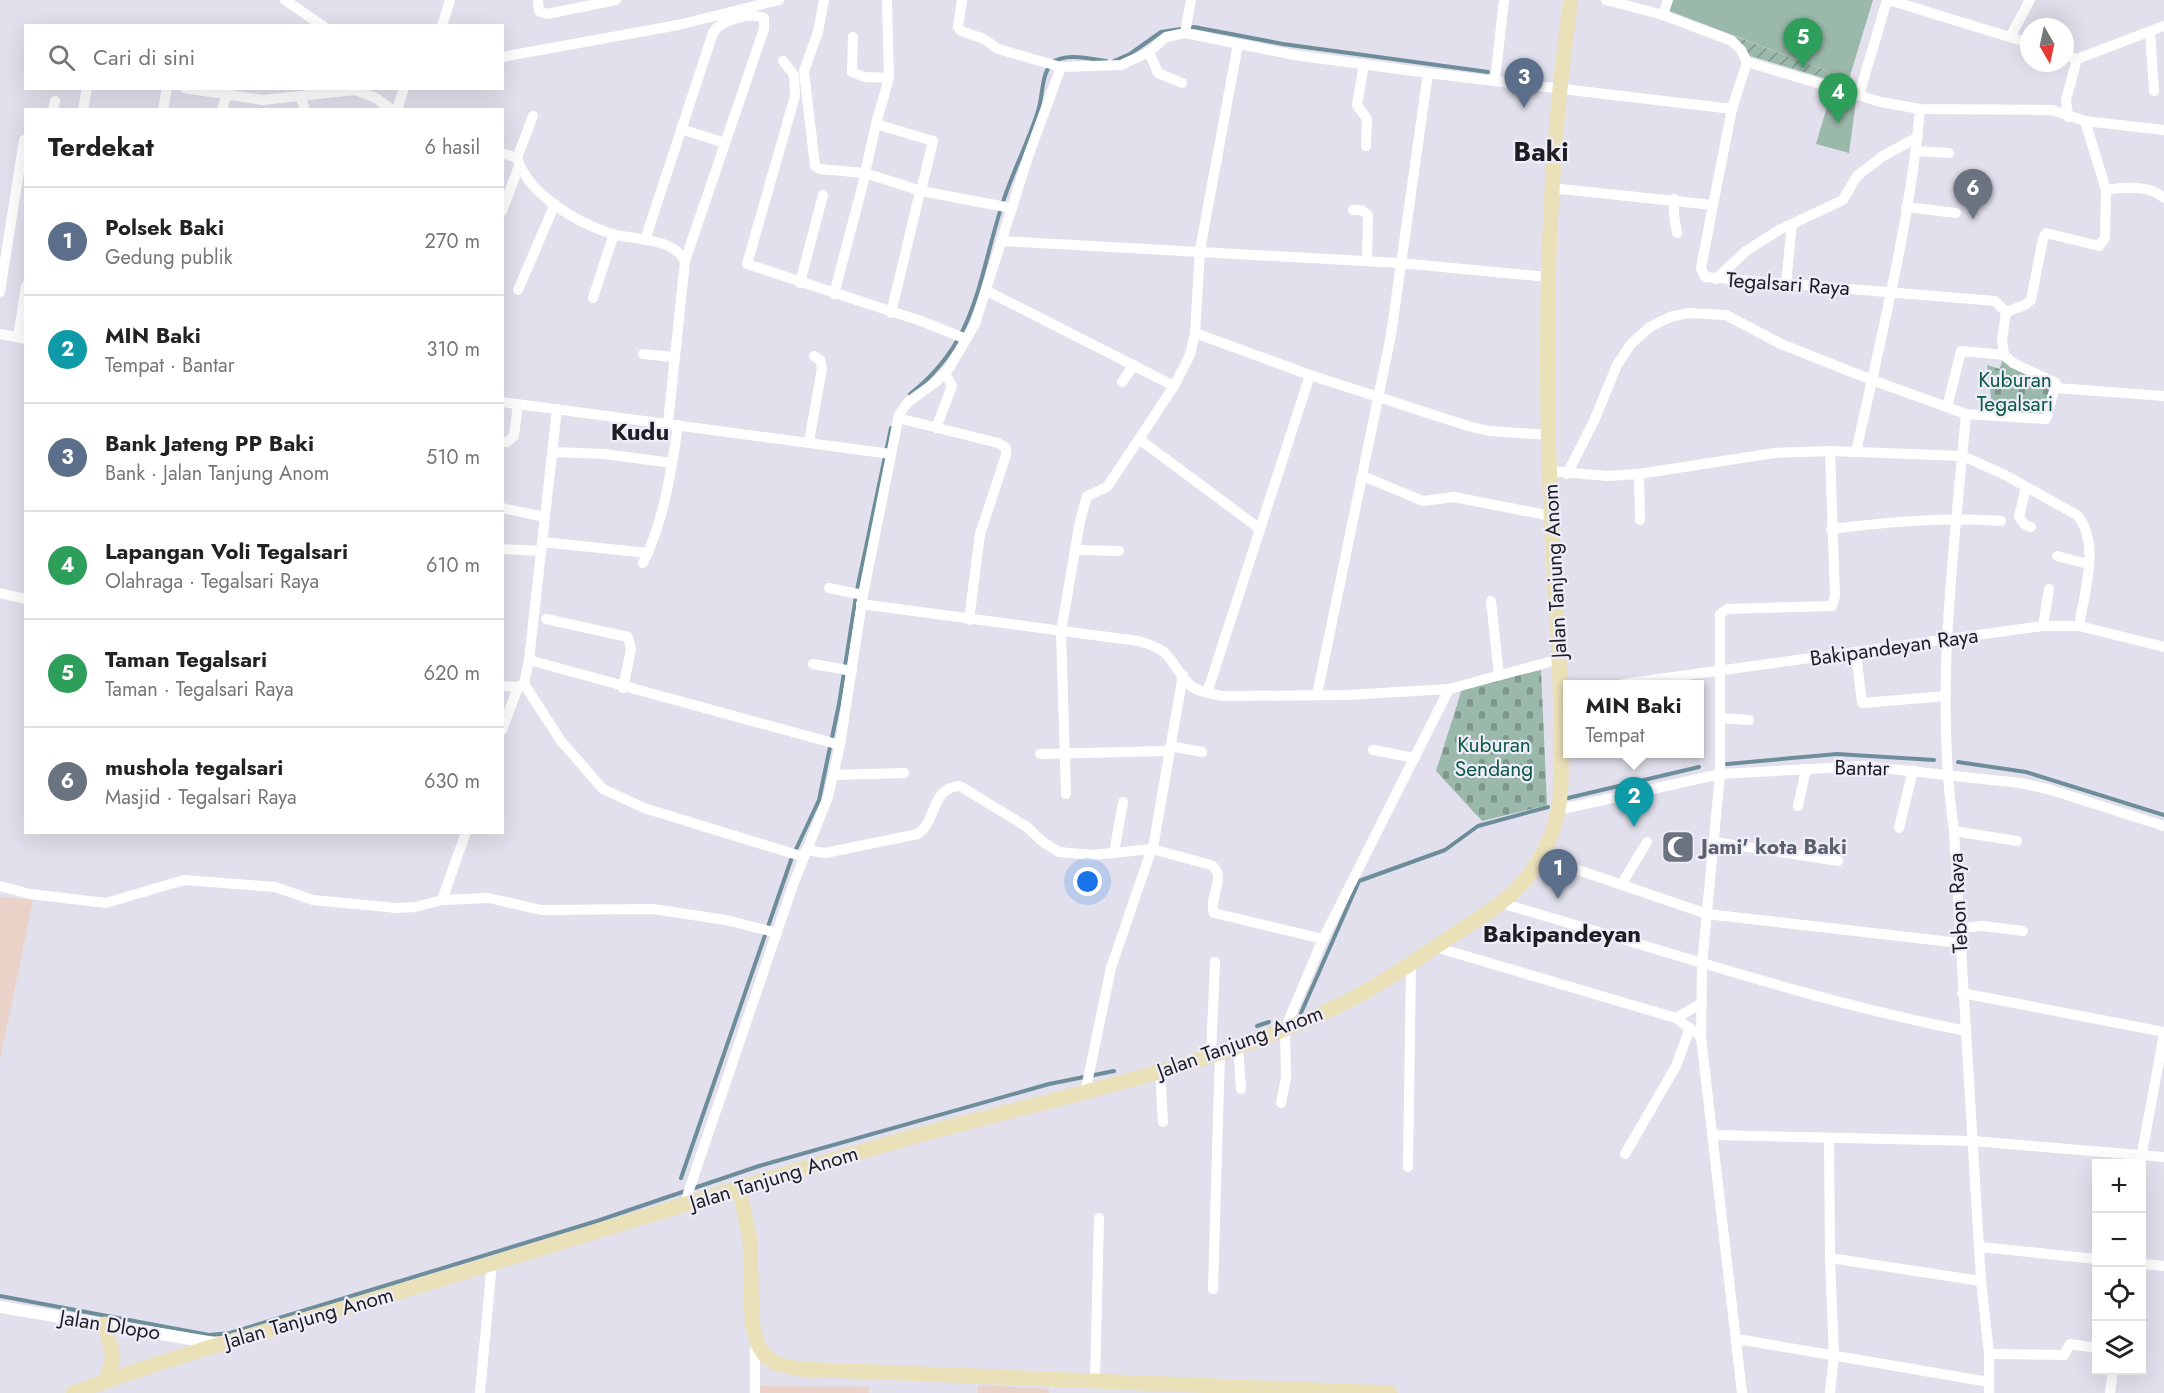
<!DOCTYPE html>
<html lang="id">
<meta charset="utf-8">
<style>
:root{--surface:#fff;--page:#f6f6f6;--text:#222;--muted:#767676;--line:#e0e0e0;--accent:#6b5022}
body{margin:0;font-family:Jost,sans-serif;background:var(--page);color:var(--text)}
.controls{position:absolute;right:18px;bottom:18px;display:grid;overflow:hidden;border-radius:0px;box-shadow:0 6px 24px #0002}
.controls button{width:54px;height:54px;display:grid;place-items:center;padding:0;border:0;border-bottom:2px solid var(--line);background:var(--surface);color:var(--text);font:30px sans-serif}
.compass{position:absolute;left:2020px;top:18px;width:54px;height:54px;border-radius:50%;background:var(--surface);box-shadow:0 6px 24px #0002;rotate:171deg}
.you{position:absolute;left:1088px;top:882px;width:21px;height:21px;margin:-15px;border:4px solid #fff;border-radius:50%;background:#1a73e8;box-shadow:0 0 0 9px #1a73e833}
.badge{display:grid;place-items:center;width:39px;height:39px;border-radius:50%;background:var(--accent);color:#fff;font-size:20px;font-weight:700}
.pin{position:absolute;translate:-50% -50px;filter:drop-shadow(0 2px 3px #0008)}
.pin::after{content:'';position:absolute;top:32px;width:21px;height:18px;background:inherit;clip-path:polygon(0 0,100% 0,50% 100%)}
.popup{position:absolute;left:1563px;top:680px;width:141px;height:78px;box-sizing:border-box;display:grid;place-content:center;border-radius:0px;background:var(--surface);filter:drop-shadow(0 2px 4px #0005);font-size:20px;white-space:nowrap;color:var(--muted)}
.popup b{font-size:22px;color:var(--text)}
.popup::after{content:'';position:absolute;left:50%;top:100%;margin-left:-12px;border:12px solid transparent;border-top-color:var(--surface)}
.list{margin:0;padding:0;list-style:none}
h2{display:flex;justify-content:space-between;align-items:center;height:78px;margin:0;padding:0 24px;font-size:26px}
h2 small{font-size:20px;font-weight:400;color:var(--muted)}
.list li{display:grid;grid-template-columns:39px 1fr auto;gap:18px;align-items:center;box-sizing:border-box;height:108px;padding:0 24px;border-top:2px solid var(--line)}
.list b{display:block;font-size:22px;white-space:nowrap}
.list p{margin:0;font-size:20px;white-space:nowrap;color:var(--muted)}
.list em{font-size:20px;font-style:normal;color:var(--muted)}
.icon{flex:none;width:33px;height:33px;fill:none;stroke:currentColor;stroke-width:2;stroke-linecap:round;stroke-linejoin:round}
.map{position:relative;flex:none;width:2164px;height:1393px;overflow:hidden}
.search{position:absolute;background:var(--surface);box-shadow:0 6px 24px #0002;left:24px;top:24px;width:480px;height:66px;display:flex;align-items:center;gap:15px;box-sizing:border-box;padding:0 21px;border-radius:0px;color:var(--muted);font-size:22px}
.panel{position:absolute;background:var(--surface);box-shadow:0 6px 24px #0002;left:24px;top:108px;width:480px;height:726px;border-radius:0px}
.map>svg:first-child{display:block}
</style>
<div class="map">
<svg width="2164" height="1393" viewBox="0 0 2164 1393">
<defs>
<pattern id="cemetery-stones" width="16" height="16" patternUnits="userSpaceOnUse" patternTransform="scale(1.5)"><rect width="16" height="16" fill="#9bb9ab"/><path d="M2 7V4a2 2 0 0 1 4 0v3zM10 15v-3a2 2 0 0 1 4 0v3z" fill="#7e968b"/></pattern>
<pattern id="garden-furrows" width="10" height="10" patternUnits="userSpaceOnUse" patternTransform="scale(1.5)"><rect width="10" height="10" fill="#9bb9ab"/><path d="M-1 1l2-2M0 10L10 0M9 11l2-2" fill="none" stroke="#7e968b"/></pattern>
</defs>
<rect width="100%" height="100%" fill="#e1e0ec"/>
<g fill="#ead2c8">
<polygon points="0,897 33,900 0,1060"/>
<polygon points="978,1385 1049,1389 1049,1393 978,1393"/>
<polygon points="759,1386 869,1387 869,1393 759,1393"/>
</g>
<g fill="#9bb9ab">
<polygon points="1667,0 1873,0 1849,79 1664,9"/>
<polygon points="1831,93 1856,101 1849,153 1816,144"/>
</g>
<g fill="url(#cemetery-stones)">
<polygon points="2002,361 2049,382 2053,388 2045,417 1993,413 1987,365 2000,369"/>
<polygon points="1541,670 1547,805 1482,821 1436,771 1462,689"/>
</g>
<polygon fill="url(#garden-furrows)" points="1734,36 1849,79 1847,85 1750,56"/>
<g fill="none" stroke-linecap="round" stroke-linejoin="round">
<g stroke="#6d8d9b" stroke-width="4">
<polyline points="1114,61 1130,54 1161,32 1194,27 1283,44 1488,72"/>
<path d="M910 394C978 341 978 279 1002 205 1012 173 1028 143 1038 111 1043 97 1041 74 1052 63 1064 52 1092 59 1106 61"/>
<polyline points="1958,762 2026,772 2164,815"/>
<polyline points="1727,764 1837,754 1934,760"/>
<polyline points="1568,798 1699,767"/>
<polyline points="1301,1013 1359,881 1445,850 1478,826 1548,807"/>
<polyline points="1257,1026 1269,1022"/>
<polyline points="681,1178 791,860 819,800 839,704 857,590 891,428"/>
<polyline points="0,1296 209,1335 230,1333 597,1221 759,1166 1049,1084 1114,1071"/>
</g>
<g stroke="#fff" stroke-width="10">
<polyline points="285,0 323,26"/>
<polyline points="538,0 539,11 547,14 616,0"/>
<polyline points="824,0 818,32 804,71 815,166 820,169 865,173 921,191 1011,208"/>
<polyline points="887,0 889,78 876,124 933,141 921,191"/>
<polyline points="962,0 958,27 961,31 984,39 998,49 1061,67"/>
<polyline points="1606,0 1663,15"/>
<polyline points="1668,0 1663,15 1732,41 1741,50 1747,62"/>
<polyline points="1889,0 2029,43"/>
<polyline points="442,26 450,0"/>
<polyline points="2150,31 2154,91"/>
<polyline points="1185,33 1191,0"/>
<polyline points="853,37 852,72 864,77 889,78"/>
<polyline points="2010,37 2030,0"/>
<polyline points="1238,44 1200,250 1195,333 1190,355 1174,386 1139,439 1260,529"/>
<polyline points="1149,52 1158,73 1182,83"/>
<polyline points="2065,55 2077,59 2164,26"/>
<polyline points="502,57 678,25 779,0"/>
<polyline points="783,61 794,75 795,96 747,264 921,321 966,339"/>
<polyline points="1364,64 1357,105 1367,119 1366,146"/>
<polyline points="1495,80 1504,0"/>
<polyline points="184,88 263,100 355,90 376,98 392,110"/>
<polyline points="1859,95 1887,0"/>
<polyline points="301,98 305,110"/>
<path d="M1920 109C1912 200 1892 290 1872 380L1966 414 2046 419 2056 383 2013 363 2004 355 2002 340 2006 312"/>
<polyline points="53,110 55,101"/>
<polyline points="83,110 87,88"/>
<polyline points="163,110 167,88"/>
<polyline points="222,110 226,96"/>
<polyline points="397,110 404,88"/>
<polyline points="2068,117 2066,100 2077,59"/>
<polyline points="2085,121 2106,190"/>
<polyline points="681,129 725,143"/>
<polyline points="1916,151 1949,153"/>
<path d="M502 153 517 158C528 194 576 222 609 233 632 241 672 236 685 261"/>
<polyline points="517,158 533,116"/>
<polyline points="865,173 876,124"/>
<polyline points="1551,188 1713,205 1701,268 1705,277 1995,301 2006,312"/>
<polyline points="1674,199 1674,215 1677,233"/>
<polyline points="1713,205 1732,109"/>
<polyline points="1906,207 1956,213"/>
<polyline points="1353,210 1361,210 1368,215 1367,261"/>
<polyline points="502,211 519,166"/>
<path d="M645 240 713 33C720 20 750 12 764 18V29L685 261 668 423"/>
<polyline points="1001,241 1400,263 1548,277"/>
<polyline points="1716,279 1746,251 1779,230 1843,200 1857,176 1883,156 1918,137"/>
<polyline points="800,283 823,195"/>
<polyline points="1786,283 1792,224"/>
<polyline points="518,290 555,204"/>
<polyline points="987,291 1174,386"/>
<polyline points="0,292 24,140"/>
<polyline points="834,294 864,180"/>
<polyline points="593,298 614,234"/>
<path d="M2006 312 2025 305 2031 300 2043 239 2046 233 2099 246 2105 238 2106 190C2123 187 2151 185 2164 198"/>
<polyline points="891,313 919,196"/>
<polyline points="1195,333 1310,375 1468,426 1489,431 1549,435"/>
<polyline points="0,334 26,339"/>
<polyline points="18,337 26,286"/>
<polyline points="643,354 673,357"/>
<polyline points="1122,382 1134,365"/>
<polyline points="2056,388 2164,396"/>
<polyline points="502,402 891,454"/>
<polyline points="1947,407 1961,351 2004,355"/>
<path d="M1966 414C1954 552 1934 693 1954 831L1981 1281 1989 1354V1393"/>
<polyline points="898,418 998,443 1006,448 1006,455 980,534 969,620"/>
<polyline points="936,428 952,386 945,373"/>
<polyline points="502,442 507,442 514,436 518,404"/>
<polyline points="809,442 822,368 820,360 814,356"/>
<polyline points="553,452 604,454 672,463"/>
<path d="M1550 471 1607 476 1639 474 1774 453 1830 451 1963 456 2005 475 2077 515C2101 543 2084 593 2079 626"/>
<polyline points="1567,474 1594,421 1617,365 1631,344 1650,327 1670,317 1688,313 1726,315 1781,344 1872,380 1856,452"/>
<polyline points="1639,474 1640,520"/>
<polyline points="1363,476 1423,501 1454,497 1551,516"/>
<polyline points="2026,487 2019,517 2025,525 2031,527"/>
<polyline points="502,508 545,517"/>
<path d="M1831 529C1888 522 1944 517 2001 521"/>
<polyline points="542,542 648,553"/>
<polyline points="502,549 540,551"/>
<polyline points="1076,550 1119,551"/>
<polyline points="2057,556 2088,564"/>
<path d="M643 563C664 521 671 472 678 425"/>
<polyline points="829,588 863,595"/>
<polyline points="0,593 26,599"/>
<polyline points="1491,601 1499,675"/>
<path d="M861 604 1138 641C1175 651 1166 659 1188 683 1196 692 1212 694 1224 696L1348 695 1449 689 1560 659"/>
<polyline points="546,619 628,637 631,649 623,688"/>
<polyline points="2043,626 2049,589"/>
<polyline points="1856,653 1862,703 1946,696"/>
<polyline points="529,660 840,745"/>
<polyline points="813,664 852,671"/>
<polyline points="524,684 529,660 557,409"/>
<polyline points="1622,684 2043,626 2079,626 2164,647"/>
<polyline points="502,686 518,687 524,684 561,741 603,789 644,808 804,857"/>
<polyline points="1207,693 1310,375"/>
<polyline points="1317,695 1391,335 1428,73"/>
<polyline points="1720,718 1749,720"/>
<polyline points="502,730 518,687"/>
<polyline points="1170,746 1202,752"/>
<polyline points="1373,750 1415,758"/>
<polyline points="1040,754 1169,751"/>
<polyline points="833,775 904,773"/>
<polyline points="1066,794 1061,632 1080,521 1087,496 1107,487 1139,439"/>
<polyline points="1798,806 1806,769"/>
<polyline points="1558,810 1720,774 1863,766 2020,783 2051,790 2164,826"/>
<polyline points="1899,828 1913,770"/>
<polyline points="1954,831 2017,841"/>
<polyline points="1715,842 1838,861"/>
<path d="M806 850 825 853 918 834C937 821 931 787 960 786L1027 827 1043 842 1059 852 1093 855 1152 849 1211 865C1228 876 1208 897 1214 913L1323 939"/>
<polyline points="1114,853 1123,802"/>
<polyline points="1540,857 1707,914 1960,943"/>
<polyline points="1621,885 1647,842"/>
<polyline points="0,886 30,894 106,903 184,880 275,887 313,900 397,908 415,907 442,900 489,898 541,910 653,909 726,920 777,933"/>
<polyline points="442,900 466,832"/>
<path d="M1500 903C1655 947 1808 1000 1966 1031"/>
<polyline points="1959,928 1983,926 2023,931"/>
<polyline points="1435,947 1676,1018 1701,1037"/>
<polyline points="1962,993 2164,1032"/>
<polyline points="1676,1018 1702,1003"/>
<polyline points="1238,1046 1241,1089"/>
<polyline points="1211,1055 1215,962"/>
<polyline points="1160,1071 1163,1122"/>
<polyline points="1085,1093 1111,968 1154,842 1183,675"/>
<polyline points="1281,1103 1286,1077 1285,1029 1323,939 1449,689"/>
<polyline points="1712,1135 1973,1141 2164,1157"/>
<polyline points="1829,1138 1830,1258"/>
<polyline points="1625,1154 1676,1066 1690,1028"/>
<polyline points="2140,1164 2164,1034"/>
<polyline points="1408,1167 1411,965"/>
<polyline points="687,1205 688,1193 793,885 828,797 840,745 863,595 899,415 908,402 936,382 950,367 975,324 1029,154 1061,67 1121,65 1149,52 1166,37 1185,33 1294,55 1428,73 1732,109 1747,62 1881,102 1920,109 2052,110 2085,121 2164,130"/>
<polyline points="1980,1247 2096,1259"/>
<polyline points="2142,1264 2164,1266"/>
<polyline points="1213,1289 1220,1052"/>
<polyline points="1737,1339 1989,1382"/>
<polyline points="1989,1354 2064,1355 2070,1344 2096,1348"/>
<polyline points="1095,1381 1099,1218"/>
<polyline points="480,1393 492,1262"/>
<polyline points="755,1393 755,1339"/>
<polyline points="1742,1393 1701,1037 1702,965 1720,774 1720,614 1727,609 1832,606 1835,596 1830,451"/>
<polyline points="1830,1393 1834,1355 1830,1258 1981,1281"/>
<polyline points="2110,1393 2113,1370"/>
</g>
<polyline stroke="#fff" stroke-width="12" points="0,1307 220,1344"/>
<g stroke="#eae1b9" stroke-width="15">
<polyline points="739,1188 750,1239 752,1321 757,1343 766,1357 777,1364 800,1369 1390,1393"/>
<polyline points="105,1324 113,1357 106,1381"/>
<path d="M73 1393C176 1354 283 1327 389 1295 561 1243 732 1188 905 1139 1046 1099 1193 1073 1327 1011 1368 993 1405 967 1443 942 1472 922 1507 904 1529 875 1541 859 1551 838 1556 820 1563 792 1561 762 1561 734 1561 652 1553 571 1550 489 1544 326 1547 162 1571 0"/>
</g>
</g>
<defs>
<symbol id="mosque-square" viewBox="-11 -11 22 22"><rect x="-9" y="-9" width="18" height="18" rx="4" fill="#6b7280" stroke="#eeedf9"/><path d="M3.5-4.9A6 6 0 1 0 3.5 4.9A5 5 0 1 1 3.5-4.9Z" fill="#fff"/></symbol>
</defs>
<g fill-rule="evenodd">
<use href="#mosque-square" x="1659" y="828" width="38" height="38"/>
</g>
<g text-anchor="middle" stroke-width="4.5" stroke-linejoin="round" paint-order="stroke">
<g font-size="21" fill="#1e1e22" stroke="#eeedf9">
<text transform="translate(1788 284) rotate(4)" y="7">Tegalsari Raya</text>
<text transform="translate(1555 571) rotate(-93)" y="7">Jalan Tanjung Anom</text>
<text transform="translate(1894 647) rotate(-8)" y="7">Bakipandeyan Raya</text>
<text transform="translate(1862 768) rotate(1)" y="7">Bantar</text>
<text transform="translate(1958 903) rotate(-93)" y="7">Tebon Raya</text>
<text transform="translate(1240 1042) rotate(-20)" y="7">Jalan Tanjung Anom</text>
<text transform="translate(774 1178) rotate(-17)" y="7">Jalan Tanjung Anom</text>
<text transform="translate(309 1318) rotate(-16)" y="7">Jalan Tanjung Anom</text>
<text transform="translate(110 1325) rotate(9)" y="7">Jalan Dlopo</text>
</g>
<g font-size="21" fill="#0a5b41" stroke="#eeedf9">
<text x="2015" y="387">Kuburan<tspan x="2015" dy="24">Tegalsari</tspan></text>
<text x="1494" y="752">Kuburan<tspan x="1494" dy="24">Sendang</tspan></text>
</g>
<g font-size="21" font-weight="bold" fill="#5b616d" stroke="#eeedf9" text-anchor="start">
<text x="1701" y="854">Jami' kota Baki</text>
</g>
<g font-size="24" font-weight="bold" fill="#1e1e22" stroke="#eeedf9">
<text x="640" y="440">Kudu</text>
<text x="1562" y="942">Bakipandeyan</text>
</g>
<g font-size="27" font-weight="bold" fill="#1e1e22" stroke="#eeedf9">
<text x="1541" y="161">Baki</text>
</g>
</g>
</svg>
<div class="controls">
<button>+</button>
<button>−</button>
<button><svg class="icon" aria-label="locate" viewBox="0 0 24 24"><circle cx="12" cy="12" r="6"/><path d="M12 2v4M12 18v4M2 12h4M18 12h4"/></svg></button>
<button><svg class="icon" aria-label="layers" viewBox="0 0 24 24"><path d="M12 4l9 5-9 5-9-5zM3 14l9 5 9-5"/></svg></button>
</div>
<svg class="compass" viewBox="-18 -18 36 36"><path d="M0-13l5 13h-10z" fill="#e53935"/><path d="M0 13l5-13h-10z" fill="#767676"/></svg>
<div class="you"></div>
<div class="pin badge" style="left:1558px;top:899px;background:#5c6f8a">1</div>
<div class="pin badge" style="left:1634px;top:827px;background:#0f9aa8">2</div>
<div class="popup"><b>MIN Baki</b>Tempat</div>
<div class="pin badge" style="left:1524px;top:108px;background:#5c6f8a">3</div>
<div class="pin badge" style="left:1838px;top:123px;background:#2e9e5b">4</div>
<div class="pin badge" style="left:1803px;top:68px;background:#2e9e5b">5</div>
<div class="pin badge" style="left:1973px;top:219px;background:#6b7280">6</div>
<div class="search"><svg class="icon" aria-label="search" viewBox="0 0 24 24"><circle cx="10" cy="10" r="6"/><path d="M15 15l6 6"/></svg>Cari di sini</div>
<section class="panel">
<h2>Terdekat<small>6 hasil</small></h2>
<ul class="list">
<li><span class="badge" style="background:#5c6f8a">1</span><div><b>Polsek Baki</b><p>Gedung publik</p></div><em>270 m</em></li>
<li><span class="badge" style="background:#0f9aa8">2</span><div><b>MIN Baki</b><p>Tempat · Bantar</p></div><em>310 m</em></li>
<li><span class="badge" style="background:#5c6f8a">3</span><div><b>Bank Jateng PP Baki</b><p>Bank · Jalan Tanjung Anom</p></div><em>510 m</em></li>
<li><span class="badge" style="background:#2e9e5b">4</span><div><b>Lapangan Voli Tegalsari</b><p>Olahraga · Tegalsari Raya</p></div><em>610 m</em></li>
<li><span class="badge" style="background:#2e9e5b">5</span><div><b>Taman Tegalsari</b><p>Taman · Tegalsari Raya</p></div><em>620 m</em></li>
<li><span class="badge" style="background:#6b7280">6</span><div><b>mushola tegalsari</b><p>Masjid · Tegalsari Raya</p></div><em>630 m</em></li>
</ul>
</section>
</div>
